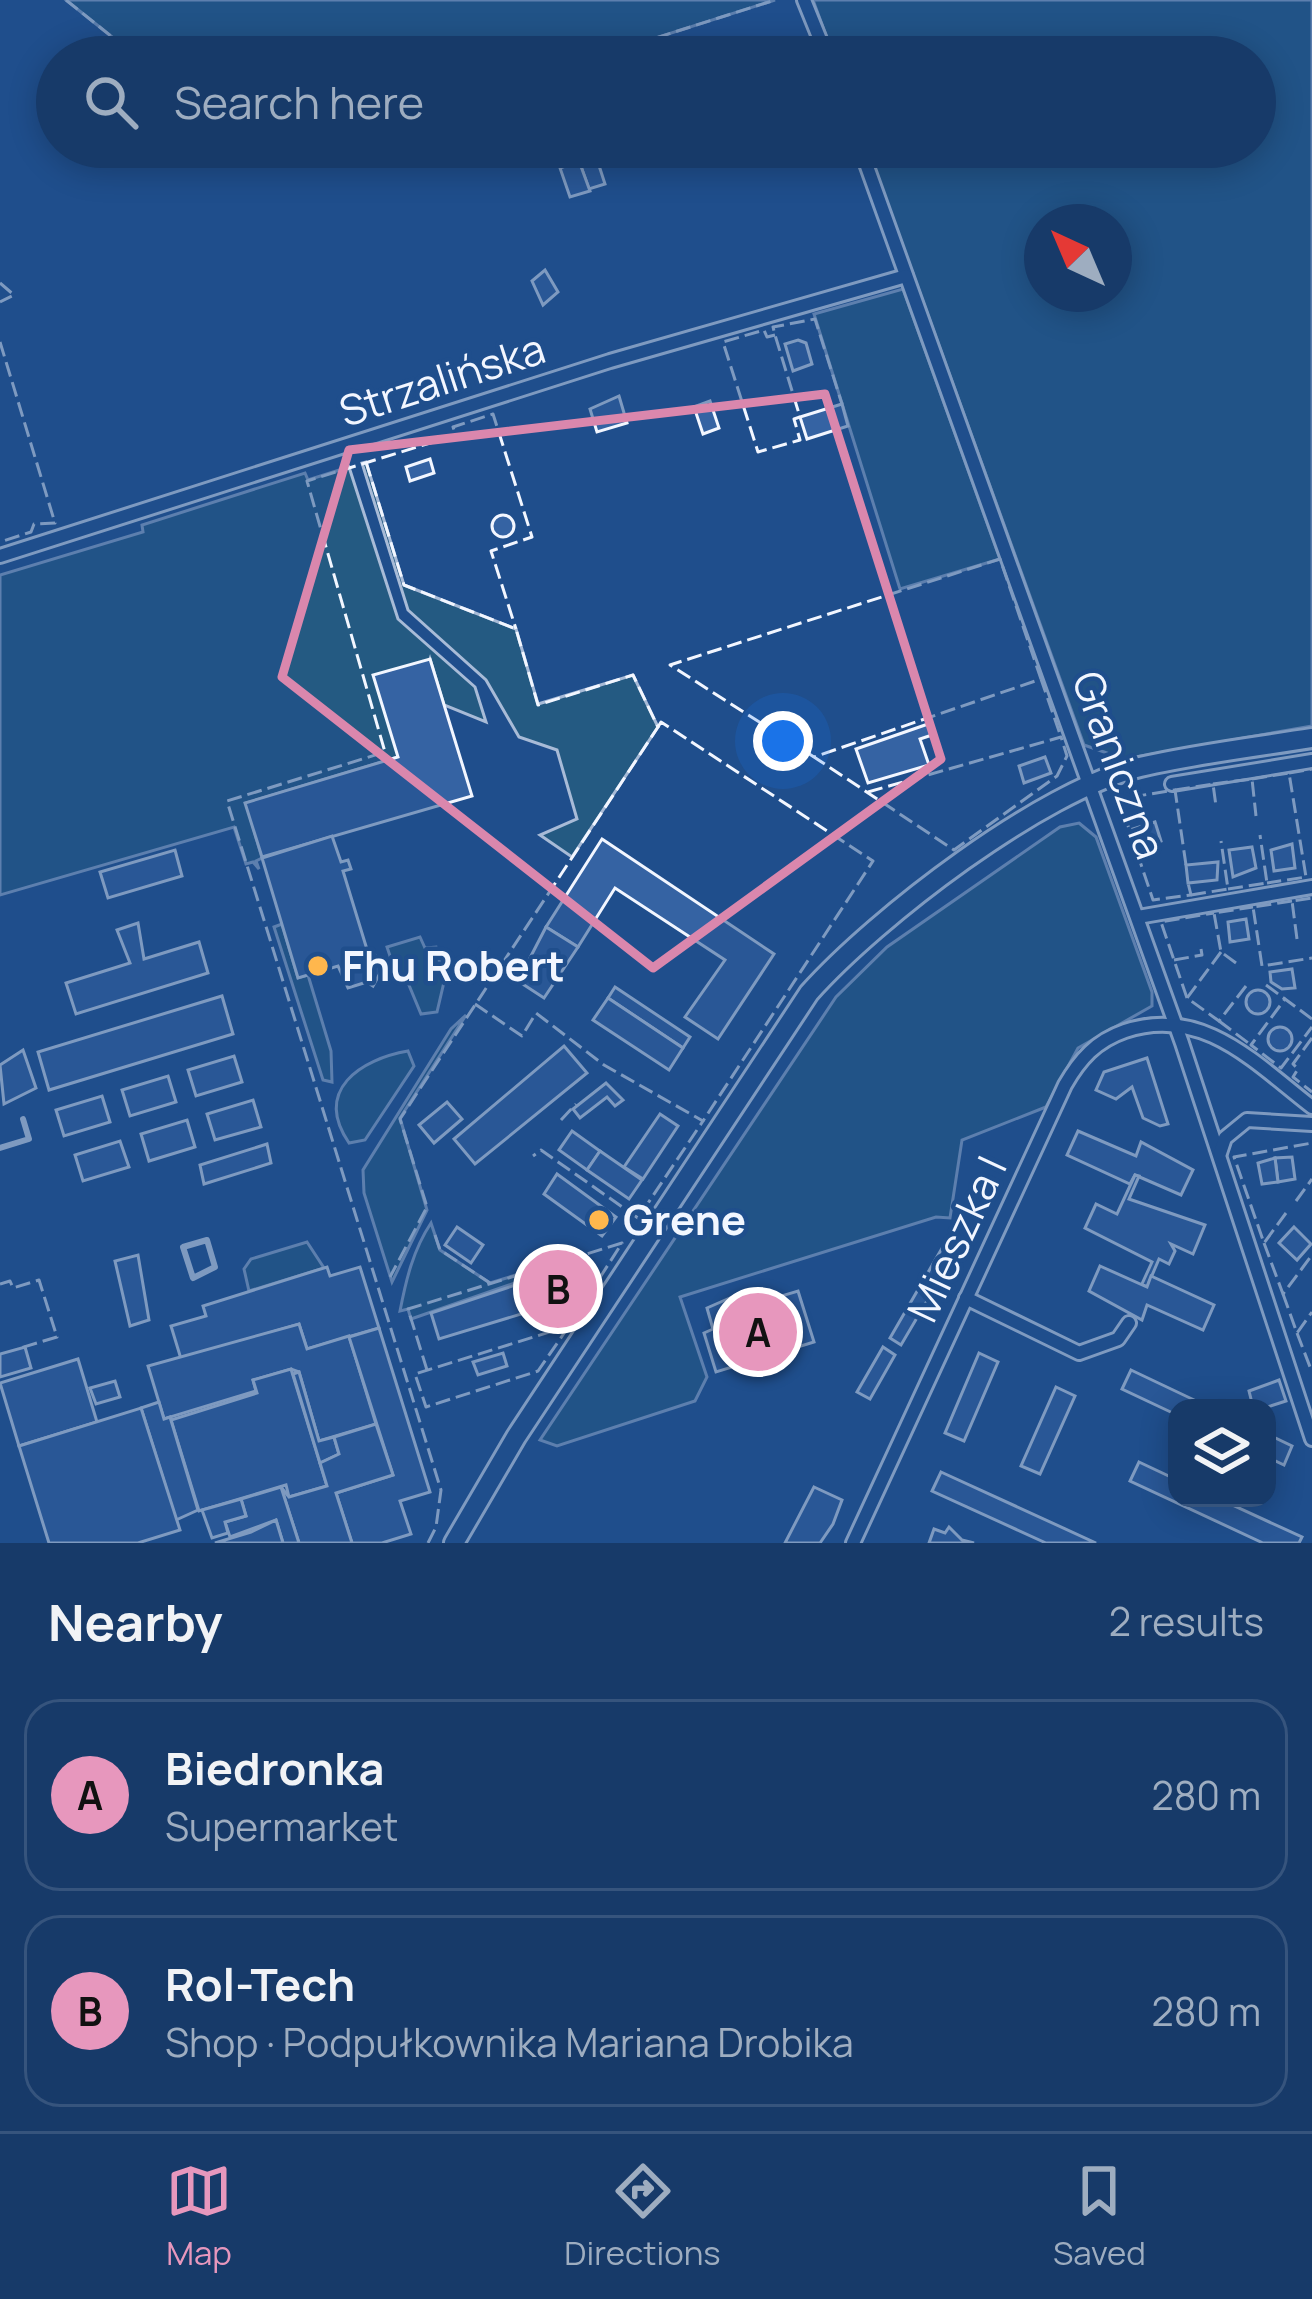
<!DOCTYPE html>
<meta charset="utf-8">
<style>
:root{--surface:#173a69;--page:#244571;--text:#f1f3f6;--muted:#9eadc0;--line:#36547d;--accent:#e797bd}
body{margin:0;font-family:Manrope,sans-serif;background:var(--page);color:var(--text)}
.controls{position:absolute;right:36px;bottom:36px;display:grid;overflow:hidden;border-radius:24px;box-shadow:0 6px 30px #0003}
.controls button{width:108px;height:108px;display:grid;place-items:center;padding:0;border:0;border-bottom:3px solid var(--line);background:var(--surface);color:var(--text);font:60px sans-serif}
.compass{position:absolute;left:1024px;top:204px;width:108px;height:108px;border-radius:50%;background:var(--surface);box-shadow:0 6px 30px #0003;rotate:316deg}
.you{position:absolute;left:783px;top:741px;width:42px;height:42px;margin:-30px;border:9px solid #fff;border-radius:50%;background:#1a73e8;box-shadow:0 0 0 18px #1a73e833}
.badge{display:grid;place-items:center;width:78px;height:78px;border-radius:50%;background:var(--accent);color:#111;font-size:39px;font-weight:700}
.pin{position:absolute;translate:-50% -50%;border:6px solid #fff;box-shadow:0 3px 12px #0006}
.list{margin:0;padding:0;list-style:none}
h2{display:flex;justify-content:space-between;align-items:center;height:156px;margin:0;padding:0 48px;font-size:51px}
h2 small{font-size:39px;font-weight:400;color:var(--muted)}
.list li{display:grid;grid-template-columns:78px 1fr auto;gap:36px;align-items:center;box-sizing:border-box;height:192px;margin:0 24px 24px;padding:0 24px;border:3px solid var(--line);border-radius:36px}
.list b{display:block;font-size:45px;white-space:nowrap}
.list p{margin:0;font-size:39px;white-space:nowrap;color:var(--muted)}
.list em{font-size:39px;font-style:normal;color:var(--muted)}
.icon{flex:none;width:66px;height:66px;fill:none;stroke:currentColor;stroke-width:2;stroke-linecap:round;stroke-linejoin:round}
.map{position:relative;flex:none;width:1312px;height:1543px;overflow:hidden}
.search{position:absolute;background:var(--surface);box-shadow:0 6px 30px #0003;left:36px;right:36px;top:36px;height:132px;display:flex;align-items:center;gap:30px;box-sizing:border-box;padding:0 42px;border-radius:66px;color:var(--muted);font-size:45px}
.sheet{height:588px;background:var(--surface)}
nav{display:flex;justify-content:space-around;align-items:center;box-sizing:border-box;height:168px;border-top:3px solid var(--line);background:var(--surface);font-size:33px;color:var(--muted)}
nav a{display:grid;justify-items:center;gap:6px}
nav .on{color:var(--accent)}
.map>svg:first-child{display:block}
</style>
<div class="map">
<svg width="1312" height="1543" viewBox="0 0 1312 1543">
<rect width="100%" height="100%" fill="#1f4e8c"/>
<g fill="#245a82" stroke="#a8bbd7" stroke-width="3" fill-rule="evenodd">
<polygon points="66,0 775,0 596,57 137,57"/>
<path d="M813 0H1312V726L1124 759 1084 745 867 147H1255V57H834ZM1114 222V294H1042V222Z"/>
<polygon points="903,289 1000,559 900,589 814,314"/>
<polygon points="366,462 404,585 516,629 538,704 633,675 658,727 572,857 540,835 577,819 557,750 519,737 486,680 408,610 362,463"/>
<polygon points="349,467 398,619 475,687 486,722 444,705 430,659 398,757 246,803 262,858 256,861 259,869 253,862 246,864 234,827 0,895 0,575 143,532 142,525 305,473 308,480"/>
<polygon points="1079,823 1096,837 1152,992 1152,1006 1078,1048 1046,1107 962,1140 950,1218 936,1217 680,1297 707,1377 695,1401 557,1446 540,1440 836,997 887,947 1060,827"/>
<polygon points="282,924 298,978 308,975 331,1051 332,1082 323,1080 274,927"/>
<polygon points="420,937 425,948 436,947 444,982 437,1012 421,1014 406,978 398,980 387,947"/>
<polygon points="466,1015 400,1118 427,1210 392,1282 364,1193 363,1170 451,1029"/>
<path d="M408 1051 414 1066 365 1140 349 1143C313 1090 361 1059 408 1051Z"/>
<path d="M431 1223 440 1250 490 1283 574 1257 575 1262 411 1319 408 1309 400 1311C406 1280 413 1250 431 1223Z"/>
<polygon points="307,1242 324,1268 249,1291 244,1269 251,1259"/>
</g>
<g fill="#3563a3" stroke="#f2f6ff" stroke-width="3">
<polygon points="556,147 593,147 605,184 589,189 579,161 562,167"/>
<polygon points="579,161 590,191 570,197 560,168"/>
<polygon points="545,270 558,292 543,305 532,281"/>
<polygon points="798,340 806,343 812,364 793,371 785,344"/>
<polygon points="619,396 627,423 597,432 590,409"/>
<polygon points="710,401 719,428 703,434 694,407"/>
<polygon points="842,404 848,426 807,439 800,417"/>
<polygon points="430,459 434,473 410,481 406,467"/>
<circle cx="503" cy="526" r="11"/>
<polygon points="430,659 472,796 262,857 245,803 398,757 373,675"/>
<polygon points="928,724 932,735 920,739 929,765 868,783 856,749"/>
<polygon points="1045,757 1051,773 1024,783 1019,766"/>
<polygon points="1155,822 1161,841 1139,848 1133,829"/>
<polygon points="332,836 341,862 348,860 351,869 343,871 369,956 375,955 384,966 373,986 367,982 348,988 338,966 298,978 262,858"/>
<polygon points="602,839 774,954 718,1039 685,1017 725,960 615,888 578,947 546,927"/>
<polygon points="1292,844 1295,868 1274,871 1271,850"/>
<polygon points="1252,847 1256,868 1233,877 1229,850"/>
<polygon points="175,850 182,876 108,898 100,872"/>
<polygon points="1218,862 1217,880 1188,883 1186,865"/>
<polygon points="1246,919 1249,939 1230,942 1228,922"/>
<polygon points="138,923 144,959 199,942 208,973 76,1014 66,983 130,963 117,930"/>
<polygon points="546,927 578,947 544,998 518,981"/>
<polygon points="1292,969 1295,988 1282,989 1271,982 1270,972"/>
<polygon points="615,987 690,1037 683,1048 608,998"/>
<circle cx="1258" cy="1002" r="12"/>
<polygon points="222,996 233,1034 49,1090 38,1052"/>
<polygon points="608,998 683,1048 669,1070 593,1020"/>
<circle cx="1280" cy="1039" r="12"/>
<polygon points="564,1046 587,1073 475,1164 454,1139"/>
<polygon points="23,1050 36,1088 4,1104 0,1065"/>
<polygon points="234,1056 242,1082 196,1096 188,1070"/>
<polygon points="1147,1058 1168,1124 1160,1126 1143,1118 1132,1087 1116,1099 1096,1090 1104,1072"/>
<polygon points="168,1076 176,1102 130,1116 122,1090"/>
<polygon points="606,1083 623,1100 615,1106 607,1097 580,1118 573,1109"/>
<polygon points="102,1096 110,1122 64,1136 56,1110"/>
<polygon points="253,1100 261,1127 215,1140 207,1114"/>
<polygon points="447,1102 462,1119 434,1143 419,1125"/>
<polygon points="660,1114 678,1126 643,1179 624,1167"/>
<polygon points="187,1120 195,1147 149,1161 141,1134"/>
<polygon points="572,1131 600,1151 587,1170 559,1150"/>
<polygon points="1078,1131 1136,1156 1141,1142 1193,1170 1181,1195 1135,1175 1130,1184 1067,1155"/>
<polygon points="120,1141 129,1167 83,1181 75,1155"/>
<polygon points="267,1144 271,1163 204,1184 200,1165"/>
<polygon points="600,1151 642,1180 629,1199 587,1170"/>
<polygon points="1292,1157 1295,1179 1278,1182 1275,1158"/>
<polygon points="1275,1158 1278,1182 1262,1184 1258,1163"/>
<polygon points="557,1174 616,1217 602,1236 544,1194"/>
<polygon points="1135,1175 1139,1176 1129,1199 1205,1225 1193,1254 1171,1244 1175,1251 1169,1264 1159,1259 1147,1287 1142,1284 1152,1262 1085,1228 1096,1204 1117,1214"/>
<polygon points="457,1227 483,1245 471,1263 445,1245"/>
<polygon points="1294,1227 1311,1244 1297,1260 1279,1243"/>
<polygon points="945,1243 957,1250 901,1345 890,1338"/>
<polygon points="138,1255 149,1320 130,1326 115,1261"/>
<polygon points="1100,1266 1147,1287 1151,1276 1214,1305 1203,1330 1147,1305 1142,1320 1089,1291"/>
<polygon points="327,1267 330,1276 360,1267 379,1328 307,1349 299,1324 181,1359 171,1326 206,1316 203,1306"/>
<polygon points="558,1271 567,1300 439,1339 431,1313"/>
<polygon points="798,1291 814,1342 716,1372 704,1333 713,1329 707,1308 739,1294 746,1296 748,1306"/>
<polygon points="299,1324 307,1349 349,1336 376,1424 319,1441 299,1372 291,1369 253,1380 256,1391 164,1419 148,1366"/>
<polygon points="379,1328 430,1492 400,1501 411,1534 382,1543 352,1543 336,1493 393,1475 349,1337"/>
<polygon points="25,1347 31,1368 0,1377 0,1354"/>
<polygon points="883,1347 895,1355 870,1399 857,1392"/>
<polygon points="503,1353 507,1366 478,1375 473,1362"/>
<polygon points="979,1353 998,1362 964,1441 945,1433"/>
<polygon points="78,1359 97,1422 19,1446 0,1383"/>
<polygon points="291,1369 327,1486 289,1497 286,1485 199,1511 171,1420 257,1393 253,1380"/>
<polygon points="1131,1370 1211,1408 1177,1408 1177,1415 1122,1389"/>
<polygon points="299,1372 319,1441 334,1437 339,1454 320,1463 293,1374"/>
<polygon points="1279,1380 1286,1401 1264,1408 1252,1403 1249,1391"/>
<polygon points="115,1381 120,1397 96,1404 90,1388"/>
<polygon points="1056,1387 1075,1396 1040,1474 1021,1466"/>
<polygon points="159,1402 164,1419 170,1417 198,1510 176,1520 141,1408"/>
<polygon points="141,1408 180,1530 138,1543 49,1543 19,1446"/>
<polygon points="376,1424 393,1475 336,1493 352,1543 299,1543 281,1487 289,1497 327,1486 320,1463 339,1454 334,1437"/>
<polygon points="1267,1434 1292,1446 1284,1465 1267,1457"/>
<polygon points="1139,1462 1177,1480 1177,1498 1217,1498 1302,1537 1299,1543 1263,1543 1130,1481"/>
<polygon points="941,1472 1096,1543 1046,1543 932,1491"/>
<polygon points="281,1487 299,1543 283,1543 276,1520 230,1537 225,1522 246,1516 241,1499"/>
<polygon points="814,1487 842,1500 833,1524 820,1543 785,1543"/>
<polygon points="241,1499 246,1516 225,1522 228,1533 212,1538 202,1510"/>
<polygon points="276,1520 283,1543 215,1543 251,1532"/>
<polygon points="949,1527 962,1540 974,1543 929,1543 934,1529 945,1533"/>
</g>
<g fill="none" stroke-linecap="round" stroke-linejoin="round">
<defs>
<g id="minor">
<polyline points="804,0 827,57"/>
<polyline points="860,147 1182,1043 1312,1439"/>
<polyline points="0,556 610,361 906,276"/>
<polyline points="1172,784 1312,761"/>
<polyline points="1138,917 1312,887"/>
<polyline points="1220,1153 1225,1138 1247,1120 1312,1124"/>
<polyline points="966,1298 1079,1353 1118,1339 1129,1323"/>
<path d="M853 1543 1065 1085C1080 1059 1096 1041 1125 1031 1202 1005 1255 1063 1312 1107"/>
</g>
<path id="secondary" d="M454 1543 516 1437 809 993C877 917 1041 791 1140 767 1196 754 1255 747 1312 738"/>
</defs>
<use href="#minor" stroke="#f2f6ff" stroke-width="18"/>
<use href="#secondary" stroke="#f2f6ff" stroke-width="24"/>
<use href="#minor" stroke="#1f4e8c" stroke-width="12"/>
<use href="#secondary" stroke="#1f4e8c" stroke-width="18"/>
<g stroke="#f2f6ff" stroke-width="3" stroke-dasharray="15 6" stroke-linecap="butt">
<polyline points="66,0 137,57"/>
<polyline points="596,57 775,0"/>
<polyline points="250,147 268,162 314,147"/>
<polyline points="0,283 14,295 0,302"/>
<polyline points="775,335 767,337 764,330 723,342 758,452 800,440 794,419 800,417 775,335 773,327 815,319 842,404"/>
<polyline points="0,342 55,523 34,524 31,532 0,542"/>
<polyline points="366,462 404,585 516,629 538,705 633,675 658,727 400,1119 427,1207 390,1277"/>
<polyline points="658,727 661,722 873,861 703,1121"/>
<polyline points="814,757 670,665 1000,559 1041,679"/>
<polyline points="1289,773 1312,769"/>
<polyline points="1252,779 1289,773 1306,877 1267,883"/>
<polyline points="1213,784 1252,779 1256,816"/>
<polyline points="1175,790 1213,784 1216,806"/>
<polyline points="868,792 1061,737 1067,756 1057,776 954,850 814,757 1041,679 1061,737"/>
<polyline points="1186,865 1175,790 1119,799 1153,900 1191,895 1188,883"/>
<polyline points="1228,889 1267,883 1260,835"/>
<polyline points="1191,895 1228,889 1221,841"/>
<polyline points="1292,901 1253,907 1262,966 1312,958"/>
<polyline points="1297,939 1292,901 1312,898"/>
<polyline points="1221,952 1187,998 1219,1021 1246,986"/>
<polyline points="1174,960 1202,955 1201,949"/>
<polyline points="1236,963 1221,952 1214,913 1253,907"/>
<polyline points="1266,985 1285,999"/>
<polyline points="1187,998 1161,922 1214,913"/>
<polyline points="475,1004 522,1036 536,1013 604,1065 703,1121 638,1218 541,1150 533,1156"/>
<polyline points="1312,1019 1285,999 1251,1045 1281,1068 1312,1027"/>
<polyline points="1219,1021 1251,1045"/>
<polyline points="1312,1038 1293,1064 1298,1069 1293,1077 1312,1092"/>
<polyline points="561,1120 576,1104"/>
<polyline points="1296,1201 1312,1179"/>
<polyline points="1286,1213 1264,1243 1234,1157 1312,1143"/>
<polyline points="435,1235 440,1250 490,1283"/>
<polyline points="1264,1243 1283,1294 1312,1255"/>
<polyline points="0,1284 10,1281 13,1288 39,1280 57,1337 17,1349"/>
<polyline points="1283,1294 1297,1333 1312,1312"/>
<polygon points="569,1326 538,1371 426,1407 415,1374"/>
<polyline points="1297,1333 1312,1372"/>
<polyline points="427,1370 408,1309 622,1243 569,1326"/>
<polyline points="428,1543 436,1527 441,1490 227,801 385,752 307,481 456,435 453,427 493,414 532,537 491,551 516,629"/>
</g>
<g stroke="#f2f6ff" stroke-width="6">
<polyline points="0,1148 29,1139 23,1119"/>
<polygon points="207,1240 215,1267 193,1278 183,1247"/>
</g>
</g>
<path d="M0 0H1312V1543H0ZM825 394 941 759 653 968 282 677 349 450Z" fill="#1f4e8c" fill-opacity=".55" fill-rule="evenodd"/>
<path fill="none" stroke="#da87ad" stroke-width="9" stroke-linejoin="round" d="M825 394 941 759 653 968 282 677 349 450Z"/>
<g fill="#ffb74d" stroke="#1f4e8c" stroke-width="4.5">
<circle cx="318" cy="966" r="12"/>
<circle cx="599" cy="1220" r="12"/>
</g>
<g text-anchor="middle" stroke-width="9" stroke-linejoin="round" paint-order="stroke">
<g font-size="42" fill="#f2f6ff" stroke="#1f4e8c">
<text transform="translate(442 380) rotate(-18)" y="15">Strzalińska</text>
<text transform="translate(1119 765) rotate(70)" y="15">Graniczna</text>
<text transform="translate(957 1239) rotate(-65)" y="15">Mieszka I</text>
</g>
<g font-size="42" font-weight="bold" fill="#f2f6ff" stroke="#1f4e8c" text-anchor="start">
<text x="342" y="981">Fhu Robert</text>
<text x="623" y="1235">Grene</text>
</g>
</g>
</svg>
<div class="controls">
<button><svg class="icon" aria-label="layers" viewBox="0 0 24 24"><path d="M12 4l9 5-9 5-9-5zM3 14l9 5 9-5"/></svg></button>
</div>
<svg class="compass" viewBox="-18 -18 36 36"><path d="M0-13l5 13h-10z" fill="#e53935"/><path d="M0 13l5-13h-10z" fill="#9eadc0"/></svg>
<div class="you"></div>
<div class="pin badge" style="left:758px;top:1332px">A</div>
<div class="pin badge" style="left:558px;top:1289px">B</div>
<div class="search"><svg class="icon" aria-label="search" viewBox="0 0 24 24"><circle cx="10" cy="10" r="6"/><path d="M15 15l6 6"/></svg>Search here</div>
</div>
<section class="sheet">
<h2>Nearby<small>2 results</small></h2>
<ul class="list">
<li><span class="badge">A</span><div><b>Biedronka</b><p>Supermarket</p></div><em>280 m</em></li>
<li><span class="badge">B</span><div><b>Rol-Tech</b><p>Shop · Podpułkownika Mariana Drobika</p></div><em>280 m</em></li>
</ul>
</section>
<nav>
<a class="on"><svg class="icon" aria-label="map" viewBox="0 0 24 24"><path d="M3 6l6-2 6 2 6-2v14l-6 2-6-2-6 2zM9 4v14M15 6v14"/></svg>Map</a>
<a><svg class="icon" aria-label="directions" viewBox="0 0 24 24"><path d="M12 3l9 9-9 9-9-9zM9 14v-3h6M13 9l2 2-2 2"/></svg>Directions</a>
<a><svg class="icon" aria-label="saved" viewBox="0 0 24 24"><path d="M7 4h10v16l-5-4-5 4z"/></svg>Saved</a>
</nav>
